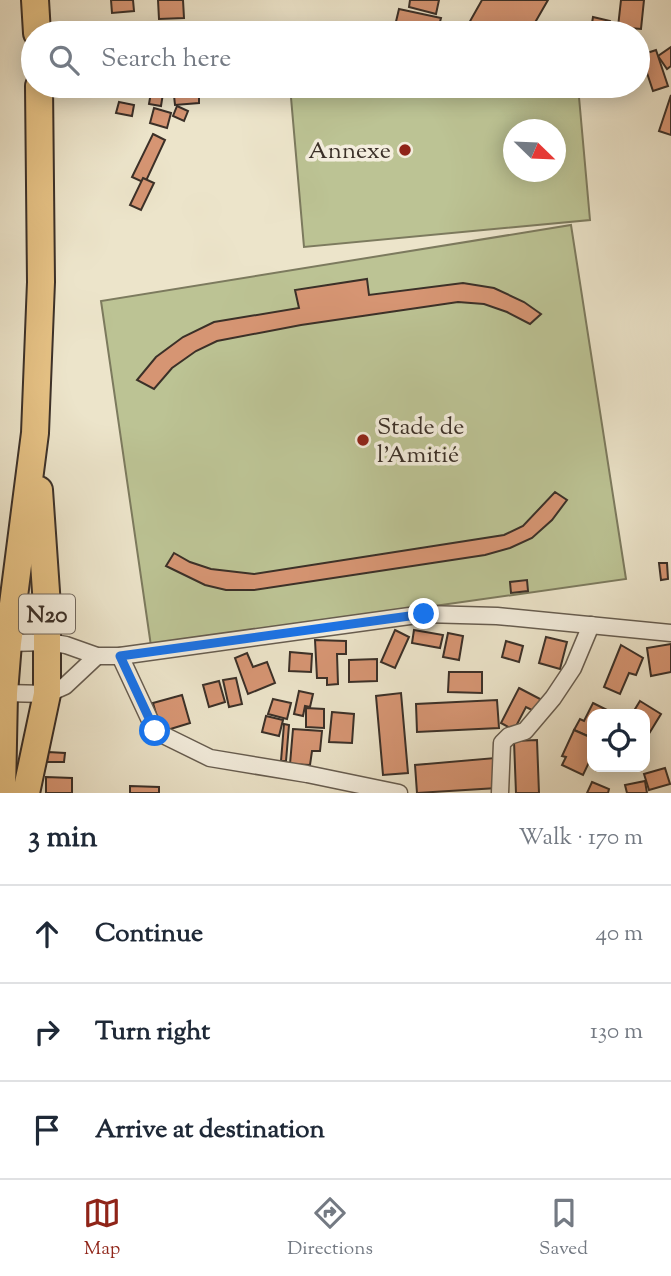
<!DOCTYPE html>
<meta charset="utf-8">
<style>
:root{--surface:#fff;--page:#f2f2f3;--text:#1f2937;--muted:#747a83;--line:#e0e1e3;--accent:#8f2418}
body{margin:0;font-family:"Sorts Mill Goudy",serif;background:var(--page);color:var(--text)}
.controls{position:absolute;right:21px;bottom:21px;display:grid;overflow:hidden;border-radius:14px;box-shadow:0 4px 18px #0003}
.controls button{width:63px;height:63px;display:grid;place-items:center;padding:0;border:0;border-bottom:2px solid var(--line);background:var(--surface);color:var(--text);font:35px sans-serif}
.compass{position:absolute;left:503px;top:119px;width:63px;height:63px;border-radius:50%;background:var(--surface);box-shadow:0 4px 18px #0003;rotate:113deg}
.stop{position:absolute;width:21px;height:21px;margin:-16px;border:5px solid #1a73e8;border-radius:50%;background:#fff}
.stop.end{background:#1a73e8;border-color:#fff;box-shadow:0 2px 7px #0008}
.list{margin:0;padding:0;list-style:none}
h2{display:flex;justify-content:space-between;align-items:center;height:91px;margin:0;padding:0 28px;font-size:30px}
h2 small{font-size:23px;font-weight:400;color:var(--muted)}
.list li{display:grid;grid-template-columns:46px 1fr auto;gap:21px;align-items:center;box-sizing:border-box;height:98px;padding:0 28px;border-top:2px solid var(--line)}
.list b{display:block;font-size:26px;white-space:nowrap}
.list em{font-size:23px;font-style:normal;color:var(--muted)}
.icon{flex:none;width:38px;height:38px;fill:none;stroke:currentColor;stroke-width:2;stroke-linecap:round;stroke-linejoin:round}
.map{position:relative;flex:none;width:671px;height:793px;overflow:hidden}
.search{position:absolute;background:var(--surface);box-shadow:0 4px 18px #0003;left:21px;right:21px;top:21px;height:77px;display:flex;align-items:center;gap:18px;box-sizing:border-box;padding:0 24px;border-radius:38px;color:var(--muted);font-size:26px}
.sheet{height:385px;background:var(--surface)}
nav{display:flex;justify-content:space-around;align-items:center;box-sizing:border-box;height:98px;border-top:2px solid var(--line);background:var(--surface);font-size:19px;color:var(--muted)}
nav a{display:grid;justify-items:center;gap:4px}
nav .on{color:var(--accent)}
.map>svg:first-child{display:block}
</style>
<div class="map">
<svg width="671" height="793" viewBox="0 0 671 793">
<rect width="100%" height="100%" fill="#ece4ca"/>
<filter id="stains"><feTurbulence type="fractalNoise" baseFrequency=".00286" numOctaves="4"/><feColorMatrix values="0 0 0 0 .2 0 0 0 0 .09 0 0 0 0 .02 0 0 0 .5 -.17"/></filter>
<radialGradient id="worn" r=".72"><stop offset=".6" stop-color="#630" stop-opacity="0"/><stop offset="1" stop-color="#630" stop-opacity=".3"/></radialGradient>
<g fill="#bcc394" stroke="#7c7a5e" stroke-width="2" fill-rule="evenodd">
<path d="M290 86H578L590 220 304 247ZM514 130H556V172H514Z"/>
<polygon points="571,225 626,579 151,646 101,301"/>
</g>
<g fill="#d69573" stroke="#3b3028" stroke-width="2">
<polygon points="111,0 133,0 134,11 112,13"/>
<polygon points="158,0 183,0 184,18 159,19"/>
<polygon points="410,0 439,0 436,14 409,7"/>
<polygon points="482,0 548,0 529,33 488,33 469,23"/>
<polygon points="621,0 644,0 641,29 618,27"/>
<polygon points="399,9 441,18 437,33 407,33 394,30"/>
<polygon points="593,17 610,21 608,32 591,29"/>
<polygon points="159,23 182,23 182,33 160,33"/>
<polygon points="671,47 671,66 667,69 658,56"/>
<polygon points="656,50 668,86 653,91 641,55"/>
<polygon points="152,86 164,87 161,106 149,104"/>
<polygon points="173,86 199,86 199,103 175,105"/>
<polygon points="671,95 671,135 659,131"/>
<polygon points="119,102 134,105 132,116 116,113"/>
<polygon points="177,106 188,111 184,121 173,116"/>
<polygon points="154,108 171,113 167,128 150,123"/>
<polygon points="153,134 165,140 145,183 132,177"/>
<polygon points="143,178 154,183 141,210 130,205"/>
<polygon points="367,279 369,295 463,283 494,288 524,302 541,314 530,324 507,312 484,304 458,302 301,325 217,341 196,351 172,368 154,389 137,380 156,357 183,337 214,322 299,308 295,290"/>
<polygon points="555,492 567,500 552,520 532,538 510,548 485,555 254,590 226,590 205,585 166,566 174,553 190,562 211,569 254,574 504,535 523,526"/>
<polygon points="659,563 667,563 668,579 661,580"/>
<polygon points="527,580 528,591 511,593 510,582"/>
<polygon points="395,630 409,637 395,668 381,662"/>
<polygon points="414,630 443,635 440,648 412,643"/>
<polygon points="448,633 463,636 459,660 443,657"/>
<polygon points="546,637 567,642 560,669 539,663"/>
<polygon points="315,640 346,641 346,654 337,654 338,684 327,685 327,678 317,678"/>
<polygon points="506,641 523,646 519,662 502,657"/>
<polygon points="671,644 671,672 651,676 647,648"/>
<polygon points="621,645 643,658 636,675 629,673 620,694 604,687"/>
<polygon points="290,652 312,654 311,672 289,671"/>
<polygon points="247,653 253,667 267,662 275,683 248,694 235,658"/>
<polygon points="377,659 377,681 349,682 349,660"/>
<polygon points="449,672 482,672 482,693 448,692"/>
<polygon points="236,678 242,704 229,707 223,680"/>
<polygon points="219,681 225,702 209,707 203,685"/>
<polygon points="519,688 542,700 536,712 526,707 514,730 501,723"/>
<polygon points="299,691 313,694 310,707 305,706 303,716 294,714"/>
<polygon points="401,693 408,773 383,775 376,696"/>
<polygon points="182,695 190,723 164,731 162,723 159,724 153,703"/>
<polygon points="273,699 291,703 287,719 268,714"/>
<polygon points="497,700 499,728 417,732 416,704"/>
<polygon points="640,701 661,714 647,737 645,736 645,714 632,714"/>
<polygon points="593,703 613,713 592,714 592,738 574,730 580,719 584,721"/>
<polygon points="306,708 324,709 324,728 306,727"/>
<polygon points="332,712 354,714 352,743 329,742"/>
<polygon points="266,716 283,720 279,736 262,732"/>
<polygon points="284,724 289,725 286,761 281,761"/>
<polygon points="293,729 322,731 320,751 312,751 310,765 290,764"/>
<polygon points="574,730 592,738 592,756 583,775 562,765 566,757 562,756"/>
<polygon points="537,740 539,793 516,793 514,741"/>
<polygon points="48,752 65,753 64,762 47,762"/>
<polygon points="495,758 497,788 417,793 415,765"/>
<polygon points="665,768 670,784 649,790 644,774"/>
<polygon points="46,777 72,778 72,793 46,793"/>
<polygon points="645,781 647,793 627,793 625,785"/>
<polygon points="592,782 609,789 608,793 587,793"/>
<polygon points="130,786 159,787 159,793 130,793"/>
</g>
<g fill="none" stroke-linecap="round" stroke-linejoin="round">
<defs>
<g id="minor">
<polyline points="8,643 48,642 66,645 97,656 120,656 424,614 497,616 671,633"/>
<polyline points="120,656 155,731 210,758 307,774 399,793"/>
<polyline points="4,693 47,694 65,686 97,656"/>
<polyline points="500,793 502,743 509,736 525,731 553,698 573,668 591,625"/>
</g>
<g id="primary">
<polyline points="35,0 37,33"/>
<polyline points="2,793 4,693 8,643 35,433 41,282 39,86"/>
<polyline points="26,793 47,694 47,606 39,490"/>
</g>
</defs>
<use href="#minor" stroke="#675d50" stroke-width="19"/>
<use href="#primary" stroke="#3b3028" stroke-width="30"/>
<use href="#minor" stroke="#f3eddd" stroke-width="16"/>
<use href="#primary" stroke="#e6c285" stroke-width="26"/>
</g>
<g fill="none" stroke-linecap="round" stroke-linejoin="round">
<polyline stroke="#1a73e8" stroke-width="9" points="155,731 120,656 424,614"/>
</g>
<g fill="#8f2418" stroke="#f3eddd" stroke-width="2.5">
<circle cx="405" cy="150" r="7"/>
<circle cx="363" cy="440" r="7"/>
</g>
<g text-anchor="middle" stroke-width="7" stroke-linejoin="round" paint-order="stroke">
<rect fill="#f3eddd" stroke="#72695e" stroke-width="2" x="19" y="594.5" width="56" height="39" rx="5"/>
<g font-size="23" font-weight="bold" fill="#3b3028">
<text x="47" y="622">N20</text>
</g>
<g font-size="24" fill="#3b3028" stroke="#f3eddd" text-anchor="end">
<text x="391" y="158">Annexe</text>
<text x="377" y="434" text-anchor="start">Stade de<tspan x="377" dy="28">l'Amitié</tspan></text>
</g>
</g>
<rect width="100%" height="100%" filter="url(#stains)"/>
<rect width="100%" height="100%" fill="url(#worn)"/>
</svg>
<div class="controls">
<button><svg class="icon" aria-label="locate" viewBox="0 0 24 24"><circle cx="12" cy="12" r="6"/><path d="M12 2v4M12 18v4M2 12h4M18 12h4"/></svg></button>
</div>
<svg class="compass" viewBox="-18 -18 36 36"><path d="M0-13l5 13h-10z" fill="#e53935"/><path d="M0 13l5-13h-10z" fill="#747a83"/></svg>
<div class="stop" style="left:155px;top:731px"></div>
<div class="stop end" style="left:424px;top:614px"></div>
<div class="search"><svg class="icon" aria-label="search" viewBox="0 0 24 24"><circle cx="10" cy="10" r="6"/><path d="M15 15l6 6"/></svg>Search here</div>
</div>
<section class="sheet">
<h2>3 min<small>Walk · 170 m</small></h2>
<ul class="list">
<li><svg class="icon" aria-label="ahead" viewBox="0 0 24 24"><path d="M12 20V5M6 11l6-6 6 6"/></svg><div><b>Continue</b></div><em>40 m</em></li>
<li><svg class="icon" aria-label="right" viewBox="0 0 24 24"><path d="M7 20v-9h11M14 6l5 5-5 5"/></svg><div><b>Turn right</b></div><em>130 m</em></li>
<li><svg class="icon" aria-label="arrive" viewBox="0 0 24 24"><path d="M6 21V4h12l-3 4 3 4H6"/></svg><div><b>Arrive at destination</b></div></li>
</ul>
</section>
<nav>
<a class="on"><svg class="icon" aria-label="map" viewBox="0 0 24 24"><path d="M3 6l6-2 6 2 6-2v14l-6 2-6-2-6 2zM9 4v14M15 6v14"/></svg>Map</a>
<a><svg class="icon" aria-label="directions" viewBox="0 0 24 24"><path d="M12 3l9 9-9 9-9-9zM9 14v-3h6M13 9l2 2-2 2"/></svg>Directions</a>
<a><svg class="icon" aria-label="saved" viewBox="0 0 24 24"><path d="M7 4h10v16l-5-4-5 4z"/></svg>Saved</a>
</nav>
